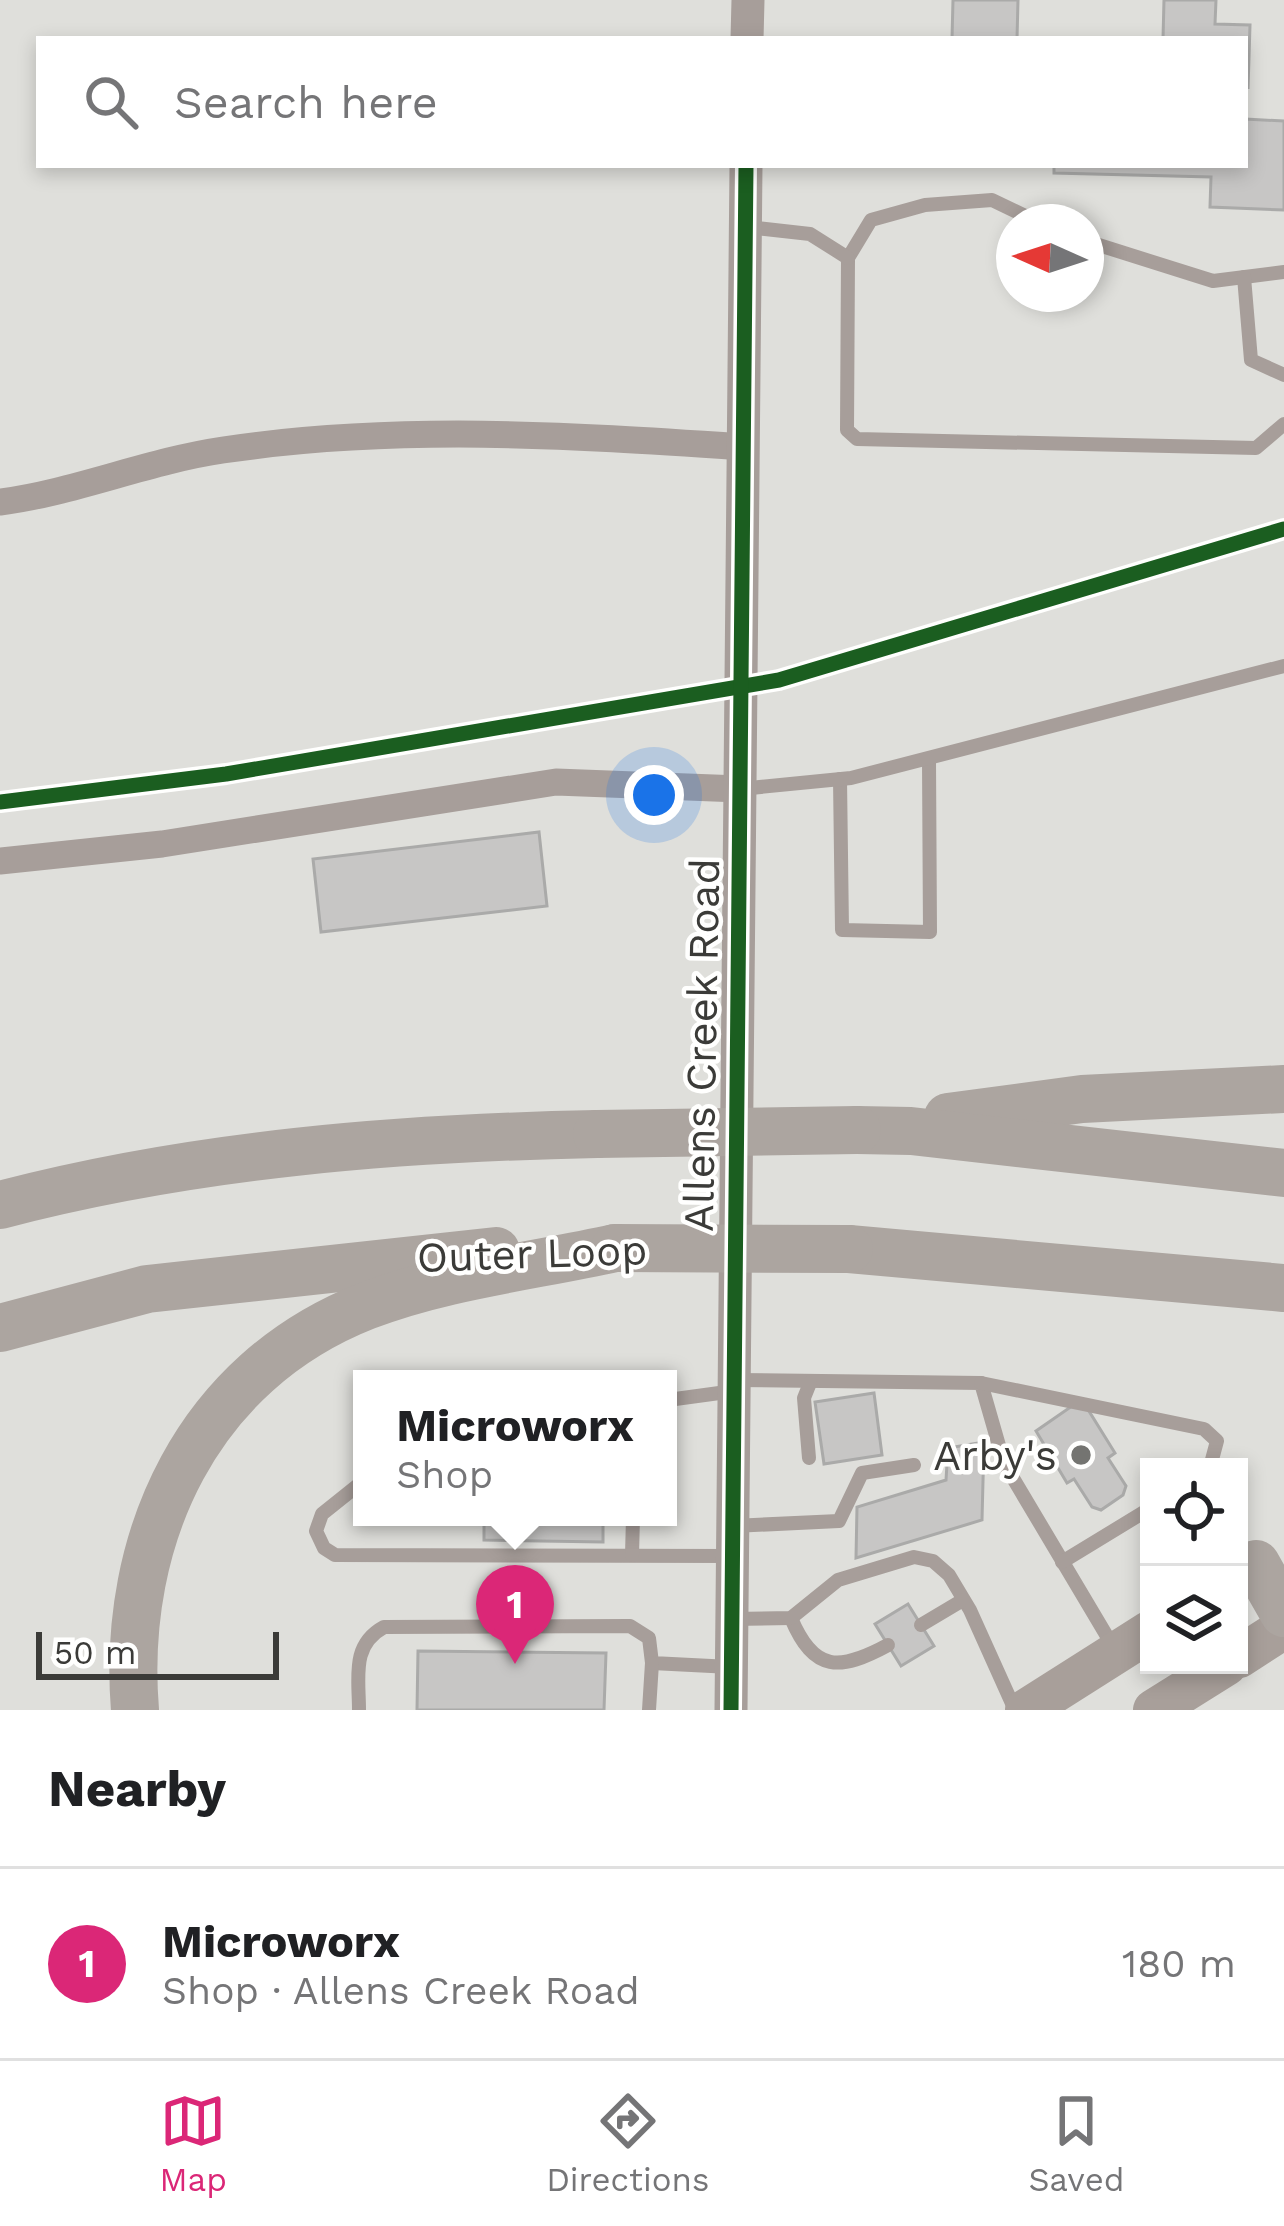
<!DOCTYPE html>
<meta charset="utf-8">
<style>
:root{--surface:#fff;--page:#f2f2f2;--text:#202124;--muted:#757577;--line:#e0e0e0;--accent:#db2777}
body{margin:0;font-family:"Work Sans",sans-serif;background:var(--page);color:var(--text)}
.controls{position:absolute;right:36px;bottom:36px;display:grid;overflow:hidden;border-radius:0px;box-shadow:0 6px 18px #0003}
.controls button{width:108px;height:108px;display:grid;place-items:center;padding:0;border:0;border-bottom:3px solid var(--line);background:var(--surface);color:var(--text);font:60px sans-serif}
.compass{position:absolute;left:996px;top:204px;width:108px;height:108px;border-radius:50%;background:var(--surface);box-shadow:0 6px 18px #0003;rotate:273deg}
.scale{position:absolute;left:36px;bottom:30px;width:243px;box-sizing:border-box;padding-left:12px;border:6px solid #3b3b38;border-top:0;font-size:33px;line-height:42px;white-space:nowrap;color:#3b3b38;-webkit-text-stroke:9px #fffffe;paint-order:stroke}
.you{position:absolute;left:654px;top:795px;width:42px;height:42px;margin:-30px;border:9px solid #fff;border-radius:50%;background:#1a73e8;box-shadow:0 0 0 18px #1a73e833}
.badge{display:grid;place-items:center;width:78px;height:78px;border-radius:50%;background:var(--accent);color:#fff;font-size:39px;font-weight:700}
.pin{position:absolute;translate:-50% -99px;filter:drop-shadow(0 3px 6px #0008)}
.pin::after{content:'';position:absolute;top:63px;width:42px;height:36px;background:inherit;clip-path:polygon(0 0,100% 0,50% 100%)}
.popup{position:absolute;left:353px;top:1370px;width:324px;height:156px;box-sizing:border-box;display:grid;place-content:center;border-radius:0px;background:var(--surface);filter:drop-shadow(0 3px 9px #0005);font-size:39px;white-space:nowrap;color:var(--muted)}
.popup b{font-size:45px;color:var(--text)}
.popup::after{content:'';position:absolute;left:50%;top:100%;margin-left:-24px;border:24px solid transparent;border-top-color:var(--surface)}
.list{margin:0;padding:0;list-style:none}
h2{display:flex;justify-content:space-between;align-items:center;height:156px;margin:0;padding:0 48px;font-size:51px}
h2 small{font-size:39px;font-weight:400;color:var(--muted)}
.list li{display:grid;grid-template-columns:78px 1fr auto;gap:36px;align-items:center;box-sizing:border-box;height:192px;padding:0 48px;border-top:3px solid var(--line)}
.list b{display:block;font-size:45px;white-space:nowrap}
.list p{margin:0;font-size:39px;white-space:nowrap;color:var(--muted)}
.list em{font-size:39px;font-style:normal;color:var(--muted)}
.icon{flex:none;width:66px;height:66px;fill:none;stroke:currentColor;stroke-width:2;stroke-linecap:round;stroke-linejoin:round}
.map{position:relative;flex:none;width:1284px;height:1710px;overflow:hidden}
.search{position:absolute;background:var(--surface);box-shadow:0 6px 18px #0003;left:36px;right:36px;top:36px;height:132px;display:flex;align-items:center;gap:30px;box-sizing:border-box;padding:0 42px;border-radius:0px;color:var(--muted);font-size:45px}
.sheet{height:348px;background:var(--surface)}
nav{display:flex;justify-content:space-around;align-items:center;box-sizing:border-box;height:168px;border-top:3px solid var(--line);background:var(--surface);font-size:33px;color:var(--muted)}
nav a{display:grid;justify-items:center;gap:6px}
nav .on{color:var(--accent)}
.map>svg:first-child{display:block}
</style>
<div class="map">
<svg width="1284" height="1710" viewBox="0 0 1284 1710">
<rect width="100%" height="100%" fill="#dfdfdb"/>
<g fill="#c7c6c5" stroke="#aaaaa9" stroke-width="3">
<polygon points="953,0 1018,0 1017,39 952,39"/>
<polygon points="1164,0 1216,0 1215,24 1250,25 1248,89 1245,39 1163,39"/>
<polygon points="1245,119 1284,121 1284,210 1210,207 1211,177 1054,173 1054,165 1245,165"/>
<polygon points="539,832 547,906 321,932 313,859"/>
<polygon points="874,1393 882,1455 824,1464 815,1402"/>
<polygon points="1072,1406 1087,1408 1115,1453 1108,1458 1126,1486 1123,1495 1101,1510 1092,1507 1074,1479 1067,1483 1036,1431"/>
<polygon points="984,1442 982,1520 856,1558 857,1507 946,1480 948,1448"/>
<polygon points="484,1517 603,1517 603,1542 484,1540"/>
<polygon points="908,1604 934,1646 901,1666 875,1624"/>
<polygon points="418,1651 606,1653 604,1710 417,1710"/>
</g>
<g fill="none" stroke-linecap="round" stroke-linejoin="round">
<g stroke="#a79e9a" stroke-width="14">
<polyline points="1038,222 992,200 925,205 871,220 848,258 847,430 857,439 1256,448 1284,424"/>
<polyline points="747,227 810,234 848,258"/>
<polyline points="1086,241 1213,281 1284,272"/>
<polyline points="1244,277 1251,360 1284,375"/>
<polyline points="840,779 842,930 930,932 929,761"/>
<polyline points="740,789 851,778 1284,666"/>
<polyline points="734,1380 981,1383 1004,1463 1114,1648"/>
<polyline points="981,1383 1204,1429 1217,1441 1210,1467"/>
<polyline points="668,1400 734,1391"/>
<polyline points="809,1458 804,1398 810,1383"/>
<polyline points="362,1482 322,1514 316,1531 324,1548 335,1555 732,1556"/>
<polyline points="733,1526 839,1521 862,1473 914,1465"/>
<polyline points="632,1555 633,1517"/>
<polyline points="1062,1562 1149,1509"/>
<path d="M791 1618C814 1673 840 1671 888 1645"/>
<polyline points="732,1619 791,1618 838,1580 914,1557 933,1561 949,1575 970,1610 1015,1710"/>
<polyline points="921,1625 963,1600"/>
<path d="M359 1710C359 1677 351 1645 384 1627L630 1626 649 1638 652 1663 731 1667"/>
<polyline points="649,1710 652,1663"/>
</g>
<g stroke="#a79e9a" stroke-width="27">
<path d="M0 502C72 493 148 461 223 450 398 424 568 435 743 447"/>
<polyline points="0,861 162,844 556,782 740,789"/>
</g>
<g stroke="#a79e9a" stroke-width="33">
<polyline points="747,39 748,0"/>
<polyline points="731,1710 746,165"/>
</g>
<g stroke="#a89f9a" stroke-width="42">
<polyline points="1239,1657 1284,1628"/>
<polyline points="1026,1710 1149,1632"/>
<polyline points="1154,1710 1226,1665"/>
</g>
<g stroke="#aca5a0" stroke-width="48">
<polyline points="948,1117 1082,1099 1284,1089"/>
<polyline points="857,1130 911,1131 1284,1173"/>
<path d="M0 1205C194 1154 397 1138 597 1134"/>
<polyline points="849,1249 1284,1288"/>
<polyline points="0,1328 147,1289 496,1251"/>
<polyline points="1256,1564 1284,1613"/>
<path d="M135 1710C121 1537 198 1372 366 1306 443 1276 534 1266 615 1248"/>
</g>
<g stroke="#aca5a0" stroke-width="48">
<polyline points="597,1134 857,1130"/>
<polyline points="615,1248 849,1249"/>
</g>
<defs>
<g id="cycleway">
<polyline points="0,802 226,774 779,680 1284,529"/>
<polyline points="731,1710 746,165"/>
</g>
</defs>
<use href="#cycleway" stroke="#fffffe" stroke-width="22"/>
<use href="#cycleway" stroke="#1b5e20" stroke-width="15"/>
</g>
<circle fill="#747471" stroke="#fffffe" stroke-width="4.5" cx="1081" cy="1455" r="12"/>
<g text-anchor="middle" stroke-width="9" stroke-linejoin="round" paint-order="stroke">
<g font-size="42" fill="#3b3b38" stroke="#fffffe">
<text transform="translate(701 1045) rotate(-89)" y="15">Allens Creek Road</text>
<text transform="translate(532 1253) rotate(-2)" y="15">Outer Loop</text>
</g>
<g font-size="42" fill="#3b3b38" stroke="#fffffe" text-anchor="end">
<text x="1057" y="1470">Arby's</text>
</g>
</g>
</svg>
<div class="controls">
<button><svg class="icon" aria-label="locate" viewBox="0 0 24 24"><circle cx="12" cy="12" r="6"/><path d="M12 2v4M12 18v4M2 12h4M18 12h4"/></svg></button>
<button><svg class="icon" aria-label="layers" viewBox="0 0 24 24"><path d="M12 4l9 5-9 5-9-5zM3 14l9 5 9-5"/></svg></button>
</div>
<svg class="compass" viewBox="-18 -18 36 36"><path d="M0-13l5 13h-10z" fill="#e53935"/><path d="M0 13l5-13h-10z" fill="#757577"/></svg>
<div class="scale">50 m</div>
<div class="you"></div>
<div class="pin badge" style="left:515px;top:1664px">1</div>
<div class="popup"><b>Microworx</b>Shop</div>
<div class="search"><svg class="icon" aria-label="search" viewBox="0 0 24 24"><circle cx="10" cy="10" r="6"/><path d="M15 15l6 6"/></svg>Search here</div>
</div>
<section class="sheet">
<h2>Nearby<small></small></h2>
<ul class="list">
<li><span class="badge">1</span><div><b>Microworx</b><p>Shop · Allens Creek Road</p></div><em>180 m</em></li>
</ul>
</section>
<nav>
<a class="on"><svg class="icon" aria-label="map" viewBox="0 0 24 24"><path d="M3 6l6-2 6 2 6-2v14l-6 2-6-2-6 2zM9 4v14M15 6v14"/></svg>Map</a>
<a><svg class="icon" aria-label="directions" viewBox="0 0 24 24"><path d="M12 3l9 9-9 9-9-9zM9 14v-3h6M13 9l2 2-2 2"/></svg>Directions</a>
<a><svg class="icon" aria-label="saved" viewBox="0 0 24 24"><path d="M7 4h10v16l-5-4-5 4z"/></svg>Saved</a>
</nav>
